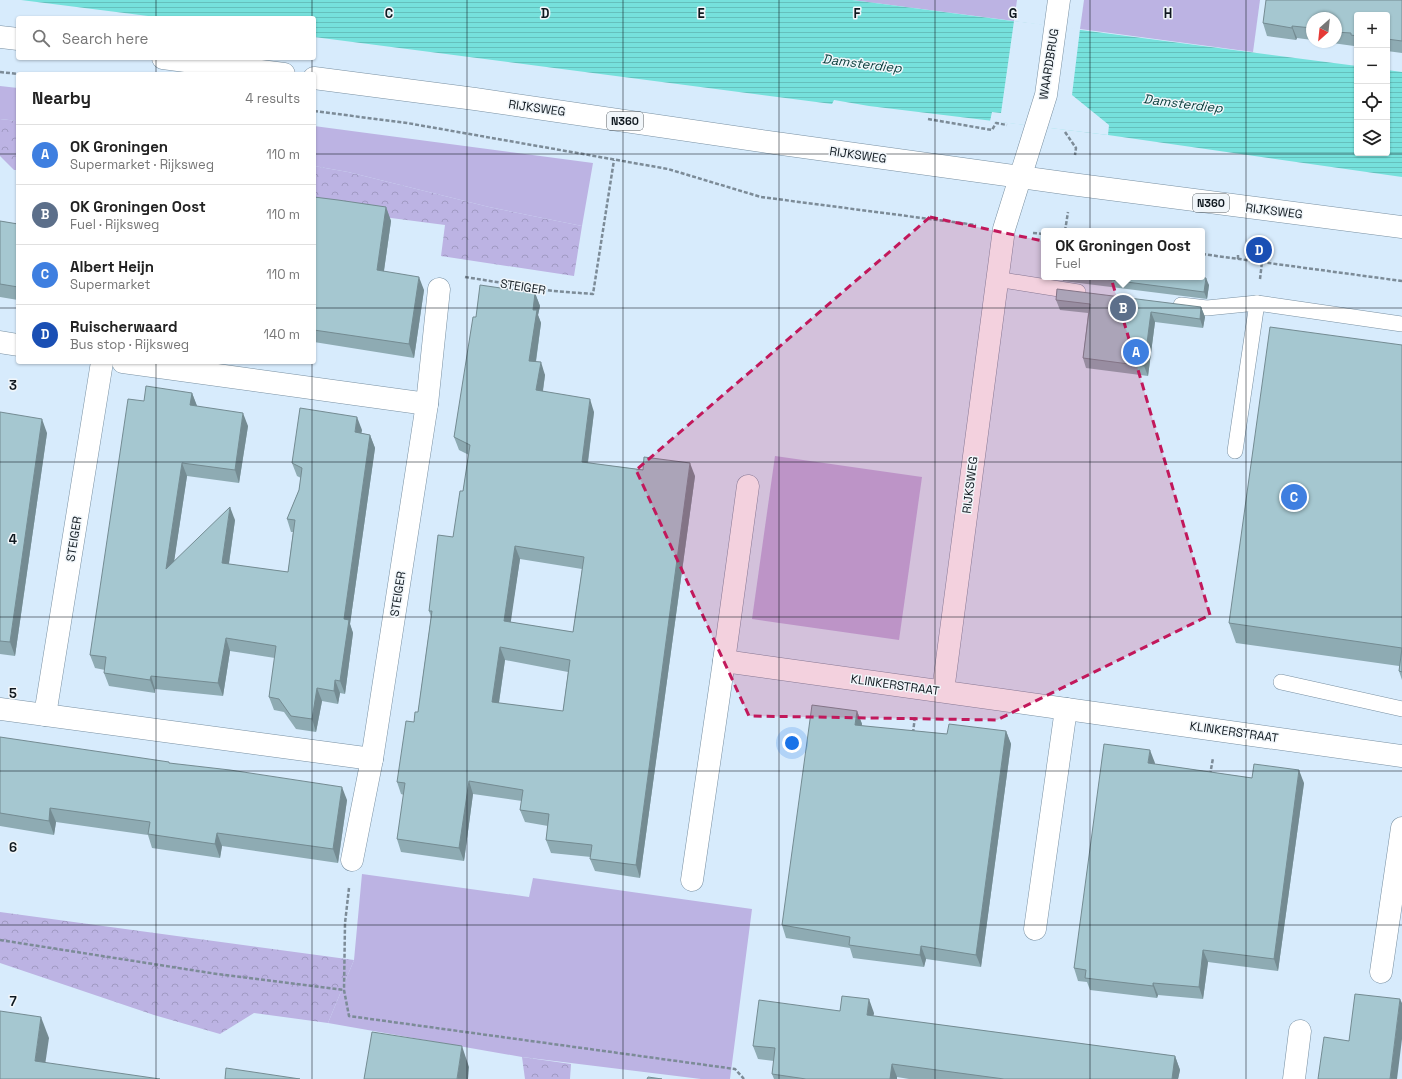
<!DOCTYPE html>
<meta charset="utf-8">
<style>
:root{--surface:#fff;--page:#f2f2f2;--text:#222;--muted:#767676;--line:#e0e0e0;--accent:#687016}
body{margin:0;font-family:"Space Grotesk",sans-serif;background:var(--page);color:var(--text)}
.controls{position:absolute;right:12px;top:12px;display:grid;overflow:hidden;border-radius:4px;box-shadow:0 1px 3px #0004}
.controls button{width:36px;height:36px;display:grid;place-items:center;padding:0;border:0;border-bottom:1px solid var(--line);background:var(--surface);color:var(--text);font:20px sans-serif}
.compass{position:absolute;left:1306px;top:12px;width:36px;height:36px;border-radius:50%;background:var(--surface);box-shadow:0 1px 3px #0004;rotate:207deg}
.you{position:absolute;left:792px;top:743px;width:14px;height:14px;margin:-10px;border:3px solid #fff;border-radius:50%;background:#1a73e8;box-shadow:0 0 0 6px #1a73e833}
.badge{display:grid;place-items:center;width:26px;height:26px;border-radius:50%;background:var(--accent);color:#fff;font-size:13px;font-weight:700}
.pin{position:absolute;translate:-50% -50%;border:2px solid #fff;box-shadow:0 1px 4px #0006}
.popup{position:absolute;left:1041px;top:228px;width:164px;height:52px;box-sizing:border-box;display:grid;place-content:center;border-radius:4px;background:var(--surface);filter:drop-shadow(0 1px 3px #0005);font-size:13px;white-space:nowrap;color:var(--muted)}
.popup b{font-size:15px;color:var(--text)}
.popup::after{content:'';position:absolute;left:50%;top:100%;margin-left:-8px;border:8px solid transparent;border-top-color:var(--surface)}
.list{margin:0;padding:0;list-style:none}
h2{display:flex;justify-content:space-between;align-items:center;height:52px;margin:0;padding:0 16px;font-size:17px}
h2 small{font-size:13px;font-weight:400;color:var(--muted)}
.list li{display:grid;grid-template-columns:26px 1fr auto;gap:12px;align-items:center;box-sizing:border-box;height:60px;padding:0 16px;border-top:1px solid var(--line)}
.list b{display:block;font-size:15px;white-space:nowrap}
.list p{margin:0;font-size:13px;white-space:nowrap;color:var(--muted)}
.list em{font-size:13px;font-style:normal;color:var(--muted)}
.icon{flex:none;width:22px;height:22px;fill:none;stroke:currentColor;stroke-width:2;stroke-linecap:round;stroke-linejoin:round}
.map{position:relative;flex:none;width:1402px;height:1079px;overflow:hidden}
.search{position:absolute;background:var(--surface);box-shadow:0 1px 3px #0004;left:16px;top:16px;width:300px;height:44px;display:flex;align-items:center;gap:10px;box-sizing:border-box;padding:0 14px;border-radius:4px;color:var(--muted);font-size:15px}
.panel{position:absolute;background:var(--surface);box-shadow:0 1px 3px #0004;left:16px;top:72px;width:300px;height:292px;border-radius:4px}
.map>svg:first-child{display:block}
</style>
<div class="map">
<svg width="1402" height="1079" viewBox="0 0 1402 1079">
<defs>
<pattern id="forest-crowns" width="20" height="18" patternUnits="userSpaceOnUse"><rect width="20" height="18" fill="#bcb3e3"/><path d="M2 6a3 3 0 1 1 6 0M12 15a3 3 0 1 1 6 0" fill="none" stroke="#a099c2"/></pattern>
<pattern id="water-rules" width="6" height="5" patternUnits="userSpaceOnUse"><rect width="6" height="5" fill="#76e1dc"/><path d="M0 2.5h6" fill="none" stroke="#65c0bc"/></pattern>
</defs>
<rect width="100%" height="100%" fill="#d7ebfc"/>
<g fill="#bcb3e3">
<polygon points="852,0 1017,0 1014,21"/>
<polygon points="1084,0 1260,0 1253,52 1080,29"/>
<polygon points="0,86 18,88 18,121 0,119"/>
<polygon points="314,126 593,163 582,226 489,207 348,172 314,166"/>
<polygon points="775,456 922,477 899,640 752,619"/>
<polygon points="362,874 529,897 533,878 752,909 730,1079 701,1079 522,1057 328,1023 354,960"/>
</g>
<g fill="url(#forest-crowns)">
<polygon points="0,119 18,121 18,170 14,170 0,156"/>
<polygon points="314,166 348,172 489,207 582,226 574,276 441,256 445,225 314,208"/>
<polygon points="0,912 354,960 328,1023 254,1013 220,1034 154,1015 0,963"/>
<polygon points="522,1057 571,1064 570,1079 525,1079"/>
</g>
<polygon fill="url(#water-rules)" points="21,0 852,0 1357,66 1357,153 1387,153 1387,70 1402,72 1402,177 1108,135 869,106 834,100 832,104 314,37 314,18 164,18"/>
<polygon fill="#d7ebfc" points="1014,21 1080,29 1072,95 1109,125 1108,135 990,121 992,112 1001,113"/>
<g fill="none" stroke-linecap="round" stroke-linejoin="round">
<defs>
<g id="lane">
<polyline points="996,279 1078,292"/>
<polyline points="1181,305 1207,308 1257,303 1402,324"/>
<polyline points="1235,451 1257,303"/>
<polyline points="1281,682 1402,709"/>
</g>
<g id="street">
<polyline points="0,342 18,345"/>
<polyline points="123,362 427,404"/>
<polyline points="724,661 1402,756"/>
<polyline points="943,691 1004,229 1046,95 1059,0"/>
<polyline points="0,709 372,759 427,404 439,289"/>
<polyline points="45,715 102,362"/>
<polyline points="352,860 372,759"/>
<polyline points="692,880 724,661 748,486"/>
<polyline points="1035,929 1066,709"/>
<polyline points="1381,972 1402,828"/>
<polyline points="1294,1079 1300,1031"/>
</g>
<g id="primary">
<polyline points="0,37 18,39"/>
<polyline points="163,58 284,74"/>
<polyline points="314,78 475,99 775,143 1071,184 1402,227"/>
</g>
</defs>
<use href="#lane" stroke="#7990a2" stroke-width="16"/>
<use href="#street" stroke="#7990a2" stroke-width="23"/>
<use href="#primary" stroke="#7990a2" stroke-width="23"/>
<g stroke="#7c8b97" stroke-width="2.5" stroke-dasharray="4 2" stroke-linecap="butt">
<polyline points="0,72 18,74"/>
<polyline points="314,111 407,123 668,169 761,197 976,225"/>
<polyline points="928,119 992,130 996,123 1007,125"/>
<polyline points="1065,132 1076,148 1075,155"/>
<polyline points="1065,231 1068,212"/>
<polyline points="1033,233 1044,234"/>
<polyline points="1202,254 1402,281"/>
<polyline points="1238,259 1238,253"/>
<polyline points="465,277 553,291 593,294 614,160"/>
<polyline points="1260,279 1262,262"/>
<polyline points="913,733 915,716"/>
<polyline points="1210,775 1213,758"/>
<polyline points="349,888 345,923 344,990 349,1016 735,1069 744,1079"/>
<polyline points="0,940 217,974 344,990"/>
</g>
<use href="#lane" stroke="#fff" stroke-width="15"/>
<use href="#street" stroke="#fff" stroke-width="22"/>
<use href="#primary" stroke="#fff" stroke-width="22"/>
</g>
<g fill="#8eabb3" fill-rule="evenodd">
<polygon points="1402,0 1402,53 1387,51 1387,15 1357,15 1357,48 1355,48 1354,46 1325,42 1336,42 1336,18 1312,18 1312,40 1297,38 1296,40 1267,36 1263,23"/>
<polygon points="314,197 386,207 391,221 384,271 424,290 414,358 314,342"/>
<polygon points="0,221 18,224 18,300 0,297"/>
<polygon points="1062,277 1196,277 1209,285 1207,299 1063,281"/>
<path d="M535 293 540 306 538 315 541 323 536 362 545 375 543 391 594 412 588 463 695 476 640 878 595 871 590 859 591 857 551 853 546 840 548 826 525 822 520 810 522 801 473 794 464 861 401 852 397 839 404 795 401 794 397 782 414 722 418 712 431 617 429 611 453 537 463 491 469 455 459 450 454 437 476 317ZM520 559 582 569 573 632 510 622ZM505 660 568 672 563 711 499 703Z"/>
<polygon points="1056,300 1201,307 1205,317 1203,328 1155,322 1148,376 1086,368 1083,358 1088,313 1060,310"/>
<polygon points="1402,345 1402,680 1399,671 1399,666 1236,643 1229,623"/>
<polygon points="192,393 197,406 248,426 239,483 187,476 174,561 235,520 229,564 288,572 293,532 291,532 287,519 299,490 301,478 297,476 292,463 362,430 361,433 370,435 375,448 350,624 353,633 345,694 340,693 338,704 322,701 316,732 296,729 284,712 274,710 269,697 275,658 230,651 223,696 155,689 155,693 109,686 104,673 105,670 95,668 90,655 144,401"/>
<polygon points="0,412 47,433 15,656 0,654"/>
<polygon points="857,711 862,724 861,726 947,734 1006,731 1011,744 981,967 926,959 924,967 853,958 850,948 786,938 782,925"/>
<polygon points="0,737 347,800 338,863 222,846 220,858 152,848 148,835 56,822 54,835 0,826"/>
<polygon points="1155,763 1155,764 1252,778 1304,783 1278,971 1208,962 1203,999 1158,995 1157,998 1090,990 1087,982 1078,981 1074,968"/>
<polygon points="840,1011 874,1013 873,1016 1175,1056 1180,1070 1178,1079 909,1079 897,1077 897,1079 774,1079 772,1074 774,1061 758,1059 753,1046"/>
</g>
<g fill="#748b92">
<polygon points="1292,26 1297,38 1296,40 1292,28"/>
<polygon points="386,207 391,221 382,284 377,270"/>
<polygon points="419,277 424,290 414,358 409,344"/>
<polygon points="1206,278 1209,285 1207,299 1204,292"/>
<polygon points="535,293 540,306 538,315 541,323 534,374 529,361 533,310"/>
<polygon points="1201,307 1205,317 1203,328 1200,319"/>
<polygon points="1151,312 1155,322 1148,376 1144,366"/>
<polygon points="541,362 545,375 541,403 536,390"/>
<polygon points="192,393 197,406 190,405"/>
<polygon points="590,399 594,412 586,475 582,462"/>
<polygon points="243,413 248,426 239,483 235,470"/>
<polygon points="357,417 362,430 359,445 355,432"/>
<polygon points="42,419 47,433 15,656 10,642"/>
<polygon points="370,435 375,448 350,624 353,633 345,694 340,681 344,619"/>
<polygon points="182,463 187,476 171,582 166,569"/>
<polygon points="690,463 695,476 640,878 636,865"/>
<polygon points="230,507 235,520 227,576 222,563"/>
<polygon points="515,546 520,559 509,634 504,621"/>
<polygon points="226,638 230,651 223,696 218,683"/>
<polygon points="500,647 505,660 497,715 492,702"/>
<polygon points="151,676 155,689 155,693 150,680"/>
<polygon points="335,680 340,693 338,704 334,691"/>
<polygon points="317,688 322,701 316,732 312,719"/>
<polygon points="857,711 862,724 860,738 855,725"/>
<polygon points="1006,731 1011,744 981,967 976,955"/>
<polygon points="1150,750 1155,763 1153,776 1148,763"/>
<polygon points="1299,770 1304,783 1278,971 1274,959"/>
<polygon points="469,781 473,794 464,861 459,848"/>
<polygon points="342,787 347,800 338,863 333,849"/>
<polygon points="50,808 56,822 54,835 49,821"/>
<polygon points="217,833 222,846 220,858 215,844"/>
<polygon points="921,946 926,959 924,967 920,955"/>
<polygon points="1203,950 1208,962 1203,999 1199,987"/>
<polygon points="1153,983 1158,995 1157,998 1153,986"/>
<polygon points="869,999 874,1013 871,1028 867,1015"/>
<polygon points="1400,999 1402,1003 1402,1039 1397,1079 1390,1079"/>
<polygon points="41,1017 49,1038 43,1079 35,1061"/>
<polygon points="462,1046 469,1067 468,1079 457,1079"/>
<polygon points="1175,1056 1180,1070 1178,1079 1172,1079"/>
<polygon points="892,1064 897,1077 897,1079 890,1079"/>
</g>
<g fill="#a5c7d0" stroke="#748b92" fill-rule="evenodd">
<polygon points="1266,0 1402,0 1402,41 1387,39 1387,15 1357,15 1357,36 1351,35 1351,33 1336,32 1336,18 1312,18 1312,28 1292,26 1292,28 1263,23"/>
<polygon points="314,197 338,200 386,207 377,270 419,277 409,344 314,330"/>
<polygon points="0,221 18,224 18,287 0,284"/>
<polygon points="1088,277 1196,277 1206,278 1204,292"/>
<path d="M480 285 535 293 533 310H537L529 361 541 362 536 390 590 399 582 462 643 470 644 457 690 463 636 865 590 859 592 845 546 840 549 814 520 810 523 790 469 781 459 848 397 839 405 783 397 782 406 721 414 722 415 712H418L432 611H429L438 535 453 537 460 491H463L470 445 454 437 473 317H476ZM515 546 584 557 573 632 504 621ZM500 647 570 660 563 711 492 702Z"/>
<polygon points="1057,289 1201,307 1200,319 1151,312 1144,366 1083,358 1090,304 1056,300"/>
<polygon points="1270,327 1402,345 1402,672 1399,671 1402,648 1229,623"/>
<polygon points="146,386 192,393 190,405 243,413 235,470 182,463 166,569 230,507 222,563 288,572 295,520 287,519 299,490 302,468 292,463 300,408 357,417 355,432 370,435 344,619 349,620 340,681 335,680 334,691 317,688 312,719 291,716 279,699 269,697 276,646 226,638 218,683 151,676 150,680 104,673 106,657 90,655 128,399 144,401"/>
<polygon points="0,412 42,419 10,642 0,641"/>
<polygon points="812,705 857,711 855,725 947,734 949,724 1006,731 976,955 921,946 920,955 849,945 850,937 782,925"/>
<polygon points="0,737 169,762 169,763 230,770 342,787 333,849 217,833 215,844 148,834 150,822 50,808 49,821 0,813"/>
<polygon points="1104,744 1150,750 1148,763 1252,778 1254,764 1299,770 1274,959 1203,950 1199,987 1153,983 1153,986 1085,978 1086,970 1074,968"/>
<polygon points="1355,994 1400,999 1390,1079 1318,1079 1324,1037 1349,1041"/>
<polygon points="842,996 869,999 867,1015 1175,1056 1172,1079 1004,1079 892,1064 890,1079 806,1079 772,1074 775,1048 753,1046 759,1000 840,1011"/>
<polygon points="0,1011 41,1017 35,1061 160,1079 0,1079"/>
<polygon points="372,1032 462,1046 457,1079 364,1079"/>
<polygon points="226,1068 300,1079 225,1079"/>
<polygon points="648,1077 662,1079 647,1079"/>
</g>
<path fill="#c2185b" fill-opacity="0.2" stroke="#c2185b" stroke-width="3" stroke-dasharray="8 5" stroke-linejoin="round" d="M930 217 1104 254 1210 615 997 720 749 716 636 470Z"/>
<path fill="none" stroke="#0f181f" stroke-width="1" stroke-opacity="0.55" d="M156 0V18M312 0V18M467 0V1079M623 0V1079M779 0V1079M935 0V1079M1090 0V1079M1246 0V1079M156 58V74M312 58V74M0 154H18M314 154H1402M0 308H18M314 308H1402M156 362V1079M312 362V1079M0 462H1402M0 617H1402M0 771H1402M0 925H1402"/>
<g text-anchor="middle" stroke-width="3" stroke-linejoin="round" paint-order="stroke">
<g fill="#f1f6fa" stroke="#535b61" stroke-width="1">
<rect x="607" y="112" width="36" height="18" rx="3"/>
<rect x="1193" y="194" width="36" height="18" rx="3"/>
</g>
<g font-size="11" font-weight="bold" fill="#0f181f">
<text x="625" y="125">N360</text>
<text x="1211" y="207">N360</text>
</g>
<g font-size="12" fill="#0f181f" stroke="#f1f6fa">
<text transform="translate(1049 64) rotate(-81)" y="4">WAARDBRUG</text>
<text transform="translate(537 108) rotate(8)" y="4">RIJKSWEG</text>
<text transform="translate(858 155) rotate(8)" y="4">RIJKSWEG</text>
<text transform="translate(1274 211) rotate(7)" y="4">RIJKSWEG</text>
<text transform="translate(523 287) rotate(9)" y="4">STEIGER</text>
<text transform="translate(970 485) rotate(-83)" y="4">RIJKSWEG</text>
<text transform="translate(74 539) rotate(-81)" y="4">STEIGER</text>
<text transform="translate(398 594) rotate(-81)" y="4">STEIGER</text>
<text transform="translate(895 685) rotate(8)" y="4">KLINKERSTRAAT</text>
<text transform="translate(1234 732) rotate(8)" y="4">KLINKERSTRAAT</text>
</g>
<g font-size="13" font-style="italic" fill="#053a38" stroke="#f1f6fa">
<text transform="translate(862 63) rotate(7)" y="5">Damsterdiep</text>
<text transform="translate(1183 103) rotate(7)" y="5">Damsterdiep</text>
</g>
</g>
<g font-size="13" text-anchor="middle" font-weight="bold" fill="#0f181f" stroke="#f1f6fa" stroke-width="3" stroke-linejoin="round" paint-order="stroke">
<text x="389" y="18">C</text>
<text x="545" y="18">D</text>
<text x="701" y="18">E</text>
<text x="857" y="18">F</text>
<text x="1013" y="18">G</text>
<text x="1168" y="18">H</text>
<text x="13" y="390">3</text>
<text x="13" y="544">4</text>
<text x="13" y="698">5</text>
<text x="13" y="852">6</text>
<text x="13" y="1006">7</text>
</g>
</svg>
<div class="controls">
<button>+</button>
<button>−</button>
<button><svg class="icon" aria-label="locate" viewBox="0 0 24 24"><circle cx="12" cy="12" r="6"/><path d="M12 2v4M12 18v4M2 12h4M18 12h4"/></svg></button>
<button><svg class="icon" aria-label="layers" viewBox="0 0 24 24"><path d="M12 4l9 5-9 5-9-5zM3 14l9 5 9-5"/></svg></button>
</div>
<svg class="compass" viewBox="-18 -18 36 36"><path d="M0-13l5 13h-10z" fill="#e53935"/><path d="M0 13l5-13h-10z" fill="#767676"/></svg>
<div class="you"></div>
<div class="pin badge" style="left:1136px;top:352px;background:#3f7fe0">A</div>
<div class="pin badge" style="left:1123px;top:308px;background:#5c6f8a">B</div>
<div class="popup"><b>OK Groningen Oost</b>Fuel</div>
<div class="pin badge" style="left:1294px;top:497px;background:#3f7fe0">C</div>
<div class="pin badge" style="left:1259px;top:250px;background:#1a4fb4">D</div>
<div class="search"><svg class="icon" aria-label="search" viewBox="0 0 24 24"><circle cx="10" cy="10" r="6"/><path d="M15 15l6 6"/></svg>Search here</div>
<section class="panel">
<h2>Nearby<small>4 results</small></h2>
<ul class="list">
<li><span class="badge" style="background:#3f7fe0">A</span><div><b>OK Groningen</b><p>Supermarket · Rijksweg</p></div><em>110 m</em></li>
<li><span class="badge" style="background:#5c6f8a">B</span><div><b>OK Groningen Oost</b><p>Fuel · Rijksweg</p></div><em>110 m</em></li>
<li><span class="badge" style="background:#3f7fe0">C</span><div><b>Albert Heijn</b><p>Supermarket</p></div><em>110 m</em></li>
<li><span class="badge" style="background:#1a4fb4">D</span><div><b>Ruischerwaard</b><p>Bus stop · Rijksweg</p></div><em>140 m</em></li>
</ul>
</section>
</div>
